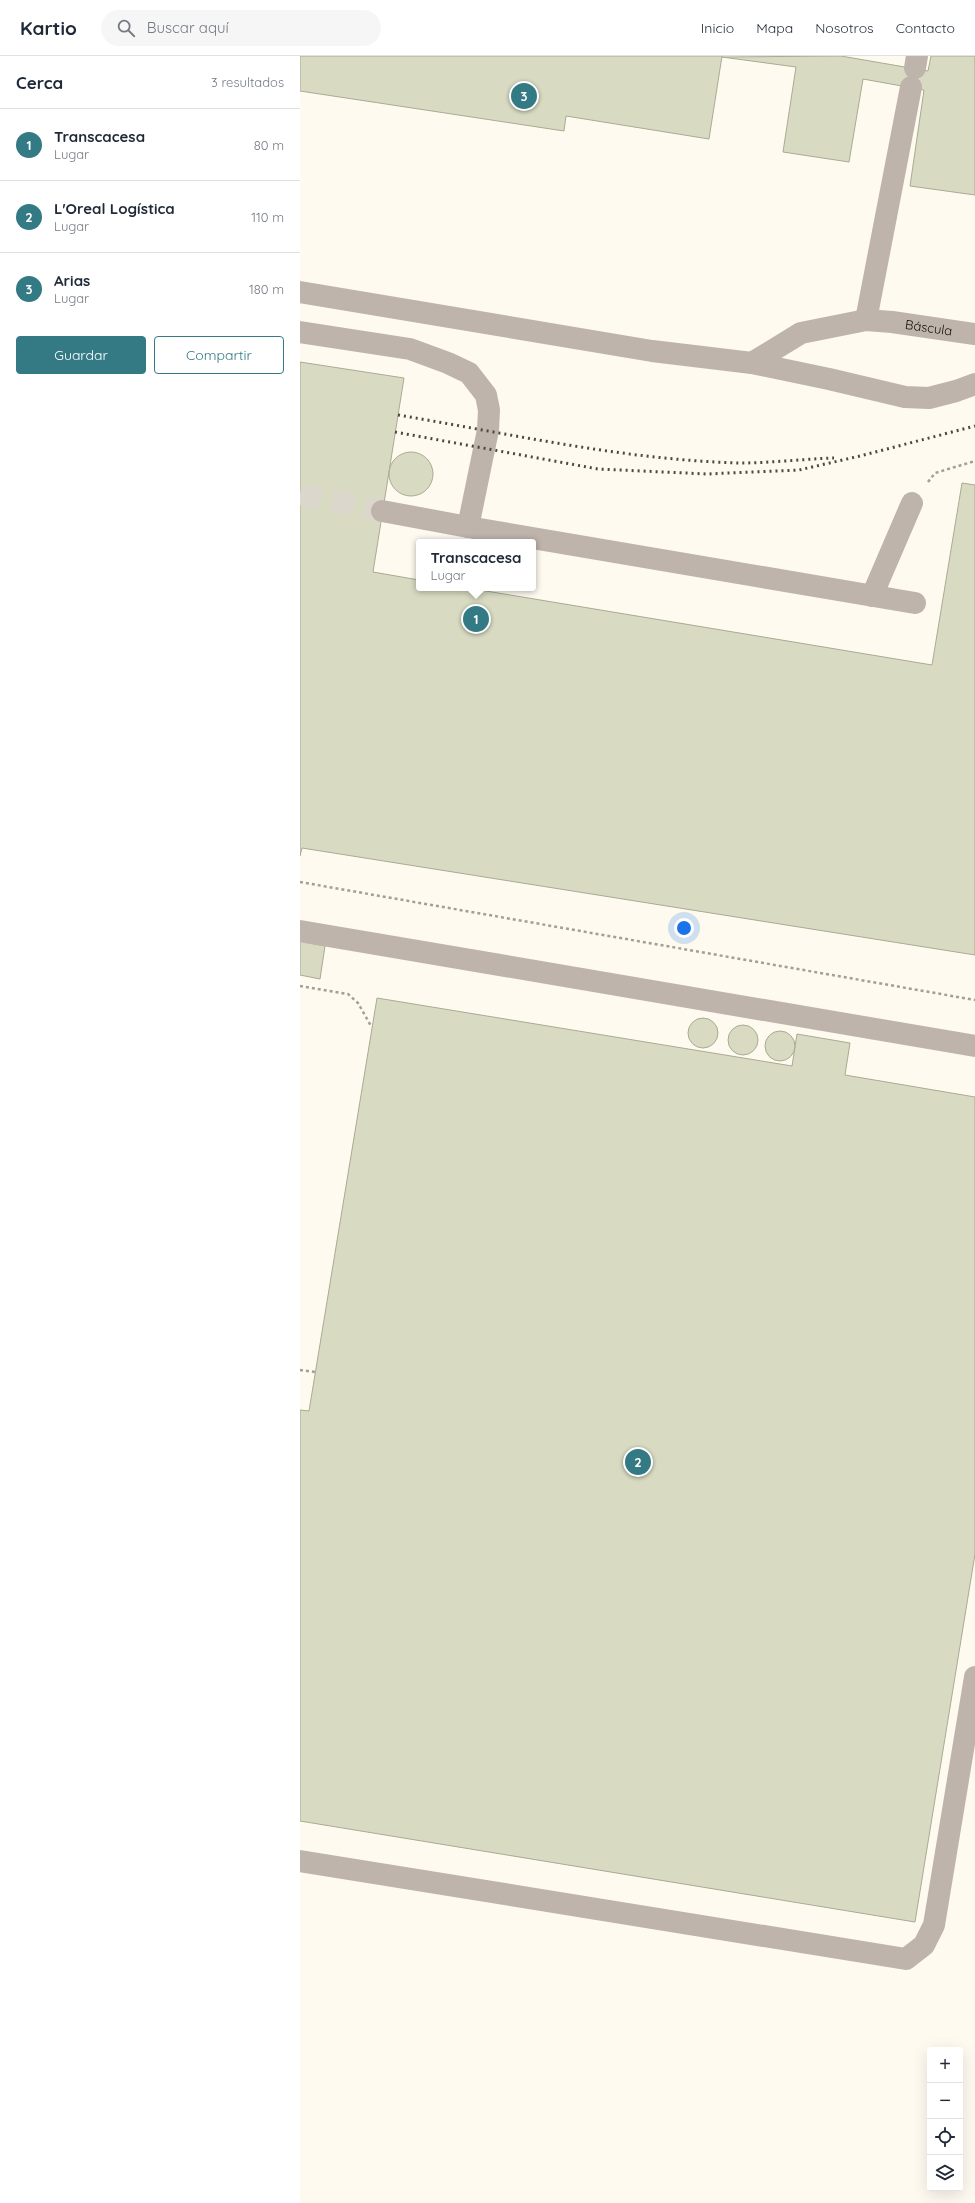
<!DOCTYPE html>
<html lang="es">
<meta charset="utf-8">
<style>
:root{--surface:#fff;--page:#f6f6f7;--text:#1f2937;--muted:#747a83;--line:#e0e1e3;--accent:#337a84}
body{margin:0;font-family:Quicksand,sans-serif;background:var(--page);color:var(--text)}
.controls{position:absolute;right:12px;bottom:12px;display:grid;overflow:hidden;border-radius:4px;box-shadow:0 4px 16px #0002}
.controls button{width:36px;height:36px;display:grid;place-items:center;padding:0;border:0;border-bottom:1px solid var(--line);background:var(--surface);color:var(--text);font:20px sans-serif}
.you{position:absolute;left:384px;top:872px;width:14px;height:14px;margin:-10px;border:3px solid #fff;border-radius:50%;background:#1a73e8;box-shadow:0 0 0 6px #1a73e833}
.badge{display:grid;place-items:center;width:26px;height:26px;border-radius:50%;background:var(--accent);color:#fff;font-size:13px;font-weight:700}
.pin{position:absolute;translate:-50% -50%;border:2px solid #fff;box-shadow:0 1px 4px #0006}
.popup{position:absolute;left:116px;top:483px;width:120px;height:52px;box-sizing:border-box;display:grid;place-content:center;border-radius:4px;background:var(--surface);filter:drop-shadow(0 1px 3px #0005);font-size:13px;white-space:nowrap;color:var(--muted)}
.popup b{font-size:15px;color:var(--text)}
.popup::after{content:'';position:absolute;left:50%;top:100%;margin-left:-8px;border:8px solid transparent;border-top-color:var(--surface)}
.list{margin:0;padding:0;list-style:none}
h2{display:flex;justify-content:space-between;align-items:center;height:52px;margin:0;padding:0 16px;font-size:17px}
h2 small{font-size:13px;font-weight:400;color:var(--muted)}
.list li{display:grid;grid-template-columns:26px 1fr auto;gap:12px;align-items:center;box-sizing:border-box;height:72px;padding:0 16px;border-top:1px solid var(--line)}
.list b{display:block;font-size:15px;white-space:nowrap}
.list p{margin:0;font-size:13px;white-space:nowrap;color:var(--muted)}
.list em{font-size:13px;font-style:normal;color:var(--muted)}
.actions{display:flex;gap:8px;padding:12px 16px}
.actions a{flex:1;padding:9px 0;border:1px solid var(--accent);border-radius:4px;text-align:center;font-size:14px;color:var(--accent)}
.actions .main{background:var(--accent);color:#fff}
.icon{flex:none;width:22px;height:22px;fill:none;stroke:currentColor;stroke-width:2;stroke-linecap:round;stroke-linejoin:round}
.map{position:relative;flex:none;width:675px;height:2147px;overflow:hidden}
header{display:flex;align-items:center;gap:24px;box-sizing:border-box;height:56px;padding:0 20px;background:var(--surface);border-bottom:1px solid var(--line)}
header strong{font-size:19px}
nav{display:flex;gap:22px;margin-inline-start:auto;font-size:14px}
.search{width:280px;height:36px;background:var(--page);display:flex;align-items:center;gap:10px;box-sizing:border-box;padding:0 14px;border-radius:22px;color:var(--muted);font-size:15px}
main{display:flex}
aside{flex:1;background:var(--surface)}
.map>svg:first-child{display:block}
</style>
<header>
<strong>Kartio</strong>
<div class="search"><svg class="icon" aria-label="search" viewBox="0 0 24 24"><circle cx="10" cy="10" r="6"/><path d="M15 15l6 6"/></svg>Buscar aquí</div>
<nav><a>Inicio</a><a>Mapa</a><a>Nosotros</a><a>Contacto</a></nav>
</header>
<main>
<aside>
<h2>Cerca<small>3 resultados</small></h2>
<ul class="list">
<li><span class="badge">1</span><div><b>Transcacesa</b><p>Lugar</p></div><em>80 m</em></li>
<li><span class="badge">2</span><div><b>L'Oreal Logística</b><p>Lugar</p></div><em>110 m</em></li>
<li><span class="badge">3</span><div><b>Arias</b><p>Lugar</p></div><em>180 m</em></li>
</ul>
<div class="actions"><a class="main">Guardar</a><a>Compartir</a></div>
</aside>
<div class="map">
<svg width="675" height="2147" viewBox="0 0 675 2147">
<rect width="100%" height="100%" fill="#fefaf0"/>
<g fill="#d8dbc1" stroke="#a8ab92">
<polygon points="0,0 422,0 409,83 266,60 264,75 0,35"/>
<polygon points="541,0 628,15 631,0 675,0 675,139 610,130 624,34 563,23 549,106 483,96 496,11 422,1"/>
<polygon points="0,306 104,322 73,516 119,524 119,532 168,532 632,609 662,427 675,429 675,899 2,792 0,800"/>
<circle cx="111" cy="418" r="22"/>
<polygon points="0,885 25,890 20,923 0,919"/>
<polygon points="77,942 492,1010 497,978 550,987 545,1019 675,1041 675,1498 615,1866 0,1765 0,1354 9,1355"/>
<circle cx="403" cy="977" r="15"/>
<circle cx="443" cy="984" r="15"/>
<circle cx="480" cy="990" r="15"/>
</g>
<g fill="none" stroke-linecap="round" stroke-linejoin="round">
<polyline stroke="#dbd7cd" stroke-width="22" stroke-dasharray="22 11" stroke-linecap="butt" points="0,438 82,455"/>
<g stroke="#a39f96" stroke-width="2.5" stroke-dasharray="3 3" stroke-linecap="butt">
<polyline points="628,426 635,417 675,405"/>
<polyline points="0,826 675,944"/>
<polyline points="0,930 48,938 58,947 71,970"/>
<polyline points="0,1314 15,1316"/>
</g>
<g stroke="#beb4ac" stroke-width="22">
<polyline points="615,12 617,0"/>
<polyline points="0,236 352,295 452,307 529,323 605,341 629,342 656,335 675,328"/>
<polyline points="566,264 611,31"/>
<polyline points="0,276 110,293 148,307 169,317 186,339 189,354 188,374 168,471 615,547"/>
<path id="s1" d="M452 307 501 277 566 264 592 266 675 278"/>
<polyline points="82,455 168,471"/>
<polyline points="572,540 612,447"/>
<polyline points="0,875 675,990"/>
<polyline points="0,1805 606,1903 624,1889 634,1869 675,1621"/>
</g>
<g stroke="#4d4941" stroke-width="3" stroke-dasharray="2 4" stroke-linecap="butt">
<path d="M98 359C211 378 325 404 440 407 471 407 503 403 534 402"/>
<polyline points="95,376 298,413 407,418 499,414 560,400 675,370"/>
</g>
</g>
<g text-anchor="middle" stroke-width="3" stroke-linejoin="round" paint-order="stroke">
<g font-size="13" fill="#130f07" stroke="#fefaf0">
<text dy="5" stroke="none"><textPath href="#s1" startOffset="187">Báscula</textPath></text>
</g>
</g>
</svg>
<div class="controls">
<button>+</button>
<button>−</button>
<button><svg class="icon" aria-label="locate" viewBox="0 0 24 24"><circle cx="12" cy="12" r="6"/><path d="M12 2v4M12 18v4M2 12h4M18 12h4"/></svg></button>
<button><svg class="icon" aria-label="layers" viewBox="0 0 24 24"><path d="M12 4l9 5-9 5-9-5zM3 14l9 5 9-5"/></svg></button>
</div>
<div class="you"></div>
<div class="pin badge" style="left:176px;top:563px">1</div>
<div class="popup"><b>Transcacesa</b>Lugar</div>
<div class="pin badge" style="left:338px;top:1406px">2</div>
<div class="pin badge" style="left:224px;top:40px">3</div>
</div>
</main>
